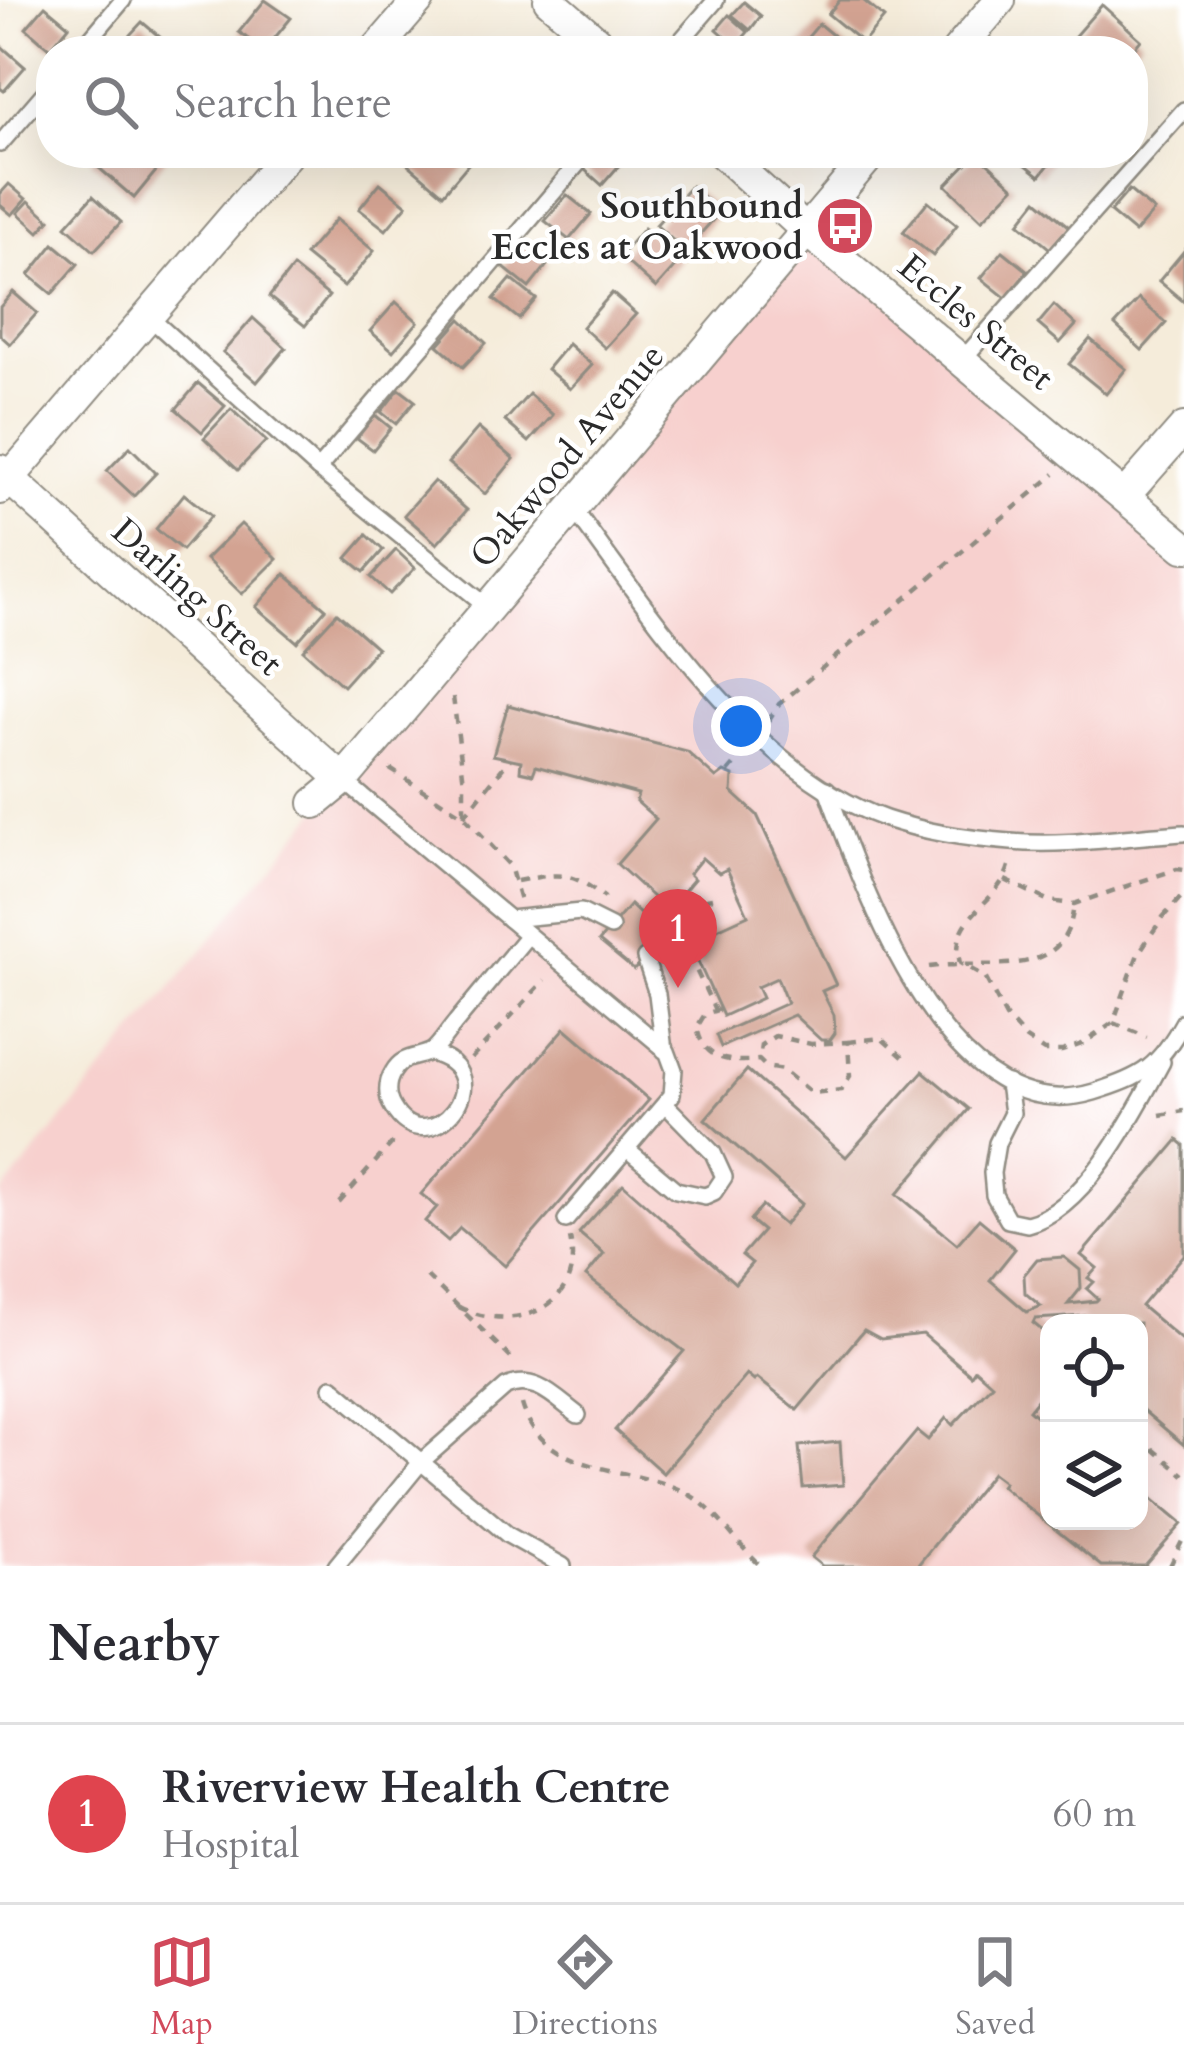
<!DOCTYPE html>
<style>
:root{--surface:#fff;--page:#f7f7f7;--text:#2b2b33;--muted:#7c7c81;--line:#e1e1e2;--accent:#d1495b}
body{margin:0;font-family:Cardo,serif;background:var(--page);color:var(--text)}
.controls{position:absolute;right:36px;bottom:36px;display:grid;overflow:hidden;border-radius:24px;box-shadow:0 12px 48px #0002}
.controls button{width:108px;height:108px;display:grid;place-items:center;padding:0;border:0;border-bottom:3px solid var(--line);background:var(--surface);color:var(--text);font:60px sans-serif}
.you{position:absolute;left:741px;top:726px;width:42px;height:42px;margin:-30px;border:9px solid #fff;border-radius:50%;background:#1a73e8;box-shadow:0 0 0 18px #1a73e833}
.badge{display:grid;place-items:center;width:78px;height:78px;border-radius:50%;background:var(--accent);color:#fff;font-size:39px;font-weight:700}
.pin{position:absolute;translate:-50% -99px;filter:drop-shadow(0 3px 6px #0008)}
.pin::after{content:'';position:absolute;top:63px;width:42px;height:36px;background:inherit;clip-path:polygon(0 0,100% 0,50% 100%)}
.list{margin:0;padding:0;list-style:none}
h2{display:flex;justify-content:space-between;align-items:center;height:156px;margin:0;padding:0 48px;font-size:51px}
h2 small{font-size:39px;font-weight:400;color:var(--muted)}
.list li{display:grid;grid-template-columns:78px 1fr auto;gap:36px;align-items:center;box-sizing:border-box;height:180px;padding:0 48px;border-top:3px solid var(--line)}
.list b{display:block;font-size:45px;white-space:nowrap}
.list p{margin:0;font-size:39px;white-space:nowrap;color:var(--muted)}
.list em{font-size:39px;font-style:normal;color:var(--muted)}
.icon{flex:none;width:66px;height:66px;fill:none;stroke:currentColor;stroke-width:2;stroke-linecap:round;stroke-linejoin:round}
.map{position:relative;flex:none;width:1184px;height:1566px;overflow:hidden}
.search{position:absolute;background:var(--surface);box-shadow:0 12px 48px #0002;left:36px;right:36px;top:36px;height:132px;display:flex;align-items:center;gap:30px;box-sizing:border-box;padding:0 42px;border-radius:48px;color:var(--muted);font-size:45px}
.sheet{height:336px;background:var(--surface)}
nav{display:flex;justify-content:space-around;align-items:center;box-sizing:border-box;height:168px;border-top:3px solid var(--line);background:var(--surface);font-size:33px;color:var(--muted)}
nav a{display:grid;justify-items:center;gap:6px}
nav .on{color:var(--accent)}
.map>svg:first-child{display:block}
</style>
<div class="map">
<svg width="1184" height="1566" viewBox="0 0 1184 1566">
<rect width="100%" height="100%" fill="#fff"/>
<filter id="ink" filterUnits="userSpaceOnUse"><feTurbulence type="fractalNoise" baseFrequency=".00833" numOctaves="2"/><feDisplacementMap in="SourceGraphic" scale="24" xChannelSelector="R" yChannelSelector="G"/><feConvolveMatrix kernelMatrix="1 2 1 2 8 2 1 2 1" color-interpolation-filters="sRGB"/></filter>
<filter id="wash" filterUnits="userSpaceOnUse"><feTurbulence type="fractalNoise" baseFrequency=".004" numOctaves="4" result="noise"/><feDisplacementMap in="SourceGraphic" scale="48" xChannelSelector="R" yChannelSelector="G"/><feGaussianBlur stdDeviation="2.7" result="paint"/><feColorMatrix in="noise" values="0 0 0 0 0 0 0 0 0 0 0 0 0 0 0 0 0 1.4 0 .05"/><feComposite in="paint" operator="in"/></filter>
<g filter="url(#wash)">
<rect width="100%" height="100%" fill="#f5ecda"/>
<path fill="#f7d0ce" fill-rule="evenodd" d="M807 231 1184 547V1566H0V1195L343 780ZM1049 1323H1139V1521H1049Z"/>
<g id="blocks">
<g fill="#d3a392">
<polygon points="265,0 291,18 264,51 239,32"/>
<polygon points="840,0 863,0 884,18 863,43 828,14"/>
<polygon points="744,2 761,16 750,30 732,15"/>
<polygon points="1102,5 1141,40 1132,51 1088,51 1073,38"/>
<polygon points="45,6 69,26 50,49 26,28"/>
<polygon points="729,15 748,32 736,46 717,29"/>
<polygon points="142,22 161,38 149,51 129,36"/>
<polygon points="819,24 852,51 796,51"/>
<polygon points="0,45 25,67 4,91 0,88"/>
<polygon points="98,153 159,153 166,159 134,198 91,161"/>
<polygon points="395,153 459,153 470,162 443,194"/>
<polygon points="597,153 611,153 622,162 602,185 584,169"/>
<polygon points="977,153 1014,187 982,220 946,185"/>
<polygon points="1011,153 1058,153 1040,176"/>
<polygon points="380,183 407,205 386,230 359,209"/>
<polygon points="9,184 26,199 12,215 0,205 0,194"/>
<polygon points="691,186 720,212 685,251 656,225"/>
<polygon points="1129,190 1154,211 1135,233 1110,212"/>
<polygon points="567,195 591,214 569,240 545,221"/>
<polygon points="93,196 121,222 94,251 66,226"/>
<polygon points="1037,200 1069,227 1050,249 1019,223"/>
<polygon points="29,201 50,220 39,232 18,213"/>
<polygon points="928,201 957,225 933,256 903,232"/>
<polygon points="336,219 374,251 344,287 305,255"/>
<polygon points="644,228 681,260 656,288 620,256"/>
<polygon points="522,243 548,264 529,288 503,267"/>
<polygon points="54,244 78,264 52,294 29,275"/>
<polygon points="1003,251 1028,271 1006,298 981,278"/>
<polygon points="1184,251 1184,302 1159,281"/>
<polygon points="293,267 329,296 305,326 269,297"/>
<polygon points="511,279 536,299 519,319 494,299"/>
<polygon points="13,292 37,313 10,344 0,335 0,307"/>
<polygon points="612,293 636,314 605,348 582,327"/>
<polygon points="1139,299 1166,323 1142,350 1115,325"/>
<polygon points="396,302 418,322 393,351 370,331"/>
<polygon points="1054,305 1076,325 1060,343 1038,324"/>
<polygon points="253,318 286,348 257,382 223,352"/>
<polygon points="461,319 486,343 463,367 438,345"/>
<polygon points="1090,339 1126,369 1106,394 1069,364"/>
<polygon points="568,344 592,365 570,389 547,369"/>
<polygon points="198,383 225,406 202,432 176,409"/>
<polygon points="399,389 415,401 396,424 381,412"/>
<polygon points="529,394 553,415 529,442 505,421"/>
<polygon points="231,409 266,441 238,470 204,438"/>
<polygon points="375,415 391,428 373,450 357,438"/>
<polygon points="478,428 514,459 485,494 448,463"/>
<polygon points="130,447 156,473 134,496 107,471"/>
<polygon points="434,481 467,510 437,544 404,515"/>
<polygon points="184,494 211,516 182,550 156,529"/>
<polygon points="241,524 277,559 242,594 206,559"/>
<polygon points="367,535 383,550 364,572 347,558"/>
<polygon points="396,550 415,568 390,594 371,577"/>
<polygon points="285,574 326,609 297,642 256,607"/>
<polygon points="337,613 377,648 343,686 303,650"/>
<polygon points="508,705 687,752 716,778 724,772 733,776 732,792 757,815 836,985 822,991 834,1015 835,1033 830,1040 821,1040 794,1015 721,1047 716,1035 787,1003 777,978 757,987 762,998 723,1016 689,942 748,915 727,869 719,873 702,858 689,874 694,879 654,926 665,935 634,970 599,941 630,905 640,914 654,898 617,864 656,819 636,801 638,794 536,766 533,774 520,771 521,761 493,755"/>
<polygon points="565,1028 649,1100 505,1266 460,1228 448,1241 425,1221 437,1207 421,1194"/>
<polygon points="747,1070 846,1157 923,1071 969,1109 897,1194 957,1244 979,1219 1015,1249 990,1280 1027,1312 1041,1306 1025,1293 1024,1275 1037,1259 1064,1257 1080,1270 1081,1288 1068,1304 1096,1301 1098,1299 1087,1289 1094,1282 1088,1278 1097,1268 1081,1255 1178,1140 1184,1145 1184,1255 1141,1306 1184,1342 1184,1445 1139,1407 1139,1323 1077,1323 1084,1316 1035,1319 1033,1323 1049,1336 1049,1385 1029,1410 1049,1427 1049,1521 1139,1521 1139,1488 1182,1524 1145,1566 1101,1566 1001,1486 1004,1482 992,1473 917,1566 822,1566 811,1557 917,1431 928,1440 946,1418 953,1425 992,1384 975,1369 971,1375 923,1334 881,1339 864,1330 797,1410 757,1378 754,1381 747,1375 663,1473 615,1430 684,1351 586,1276 604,1254 579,1233 623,1184 735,1283 752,1263 742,1255 763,1231 750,1220 762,1206 784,1225 802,1204 705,1119"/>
<polygon points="840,1442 843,1485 803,1488 799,1446"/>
</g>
</g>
</g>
<g filter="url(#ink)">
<use href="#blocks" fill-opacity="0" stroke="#908c82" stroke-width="3"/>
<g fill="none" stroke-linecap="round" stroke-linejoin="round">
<defs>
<g id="service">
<polyline points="80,51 123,0"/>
<polyline points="672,51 716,0"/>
<polyline points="0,144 51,85"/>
<polyline points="148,316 318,469 488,607"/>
<polyline points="963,359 1184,110"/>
<polyline points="318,469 587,153"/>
<path d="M573 508C653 616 754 773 886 819 925 832 970 839 1011 842 1070 847 1126 836 1184 833"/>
<polyline points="343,780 667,1051 674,1070 672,1095 566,1220"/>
<path d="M827 789C864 889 948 1136 1094 1092 1144 1077 1159 1066 1184 1021"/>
<polyline points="509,919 581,912 611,927"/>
<polyline points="645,958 657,994 664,1050"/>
<path d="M430 1053C507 1073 428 1168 393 1108 386 1097 386 1083 393 1072 403 1054 418 1059 432 1051 440 1045 449 1030 456 1022 480 993 504 964 528 935"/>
<path d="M1008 1083 1012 1113 997 1143 992 1173 994 1195 1008 1220 1027 1224C1085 1210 1135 1112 1162 1062"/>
<polyline points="627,1149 676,1190 705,1196 714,1192 724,1177 713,1153 665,1104"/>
<polyline points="332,1387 508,1535 563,1566"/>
<path d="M336 1566 421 1462 506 1387C535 1374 555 1398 578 1415"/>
</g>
<g id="minor">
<polyline points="549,0 608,51"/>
<polyline points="375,51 419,0"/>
<polyline points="957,51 1000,0"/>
<polyline points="722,153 807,231 1184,547"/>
<polyline points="0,470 343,780"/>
<polyline points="0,489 288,153"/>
<polyline points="1125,495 1184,428"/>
<polyline points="315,803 343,780 872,153"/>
</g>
</defs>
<use href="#service" stroke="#908c82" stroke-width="20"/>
<use href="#minor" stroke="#908c82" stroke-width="34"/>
<g stroke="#908c82" stroke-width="4.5" stroke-dasharray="9 9" stroke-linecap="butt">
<polyline points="453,697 464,782 464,816"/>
<polyline points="768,721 779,704 1055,474"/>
<polyline points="390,769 464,816 510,866 520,900"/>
<polyline points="728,772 743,754"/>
<polyline points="464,816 510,759"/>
<path d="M1009 866C998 905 948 916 960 963L985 977 1006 1017 1026 1039 1044 1051H1062L1082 1044 1113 1023 1138 954 1163 917 1184 894"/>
<polyline points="1005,880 1049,901 1074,904 1177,869 1184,870"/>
<path d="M517 881C560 873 570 870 605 898"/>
<polyline points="712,898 686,903 672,937 676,947 688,953 715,1010"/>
<path d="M929 967C988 958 1066 985 1074 904"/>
<path d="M720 1009 705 1014 697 1027C703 1061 730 1063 759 1060L766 1067 783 1070 811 1093 841 1090 850 1076 848 1042 811 1044 775 1036 761 1045 759 1060"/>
<polyline points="1113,1023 1147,1037"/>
<polyline points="848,1042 881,1038 903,1057"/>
<polyline points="471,1059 545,980"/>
<polyline points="1160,1115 1184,1111"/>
<polyline points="339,1203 393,1142"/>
<polyline points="427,1276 517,1364"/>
<path d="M459 1307C513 1334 585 1309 570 1238"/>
<path d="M522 1404C543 1478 634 1464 688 1494 717 1510 736 1544 761 1566"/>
<polyline points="1139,1437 1184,1475"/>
<polyline points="1170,1566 1184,1537"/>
</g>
<use href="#service" stroke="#fff" stroke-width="15"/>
<use href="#minor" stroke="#fff" stroke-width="30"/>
</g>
</g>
<defs>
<symbol id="bus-disc" viewBox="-11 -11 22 22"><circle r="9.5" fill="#d1495b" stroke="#fff"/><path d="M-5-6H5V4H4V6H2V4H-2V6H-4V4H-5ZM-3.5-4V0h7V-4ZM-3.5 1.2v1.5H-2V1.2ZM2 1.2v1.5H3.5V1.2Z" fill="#fff"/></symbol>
</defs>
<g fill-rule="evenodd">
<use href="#bus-disc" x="812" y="193" width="66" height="66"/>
</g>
<g text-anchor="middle" stroke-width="9" stroke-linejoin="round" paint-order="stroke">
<g font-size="36" font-weight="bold" fill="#2b2b2b" stroke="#fff" text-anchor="end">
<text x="803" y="218">Southbound<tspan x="803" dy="41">Eccles at Oakwood</tspan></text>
</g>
<g font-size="36" fill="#2b2b2b" stroke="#fff">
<text transform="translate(977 321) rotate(40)" y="13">Eccles Street</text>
<text transform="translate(566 455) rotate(-50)" y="13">Oakwood Avenue</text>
<text transform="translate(198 596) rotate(42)" y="13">Darling Street</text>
</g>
</g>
</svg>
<div class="controls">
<button><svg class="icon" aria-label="locate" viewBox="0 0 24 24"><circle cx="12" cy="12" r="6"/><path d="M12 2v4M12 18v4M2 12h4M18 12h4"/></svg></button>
<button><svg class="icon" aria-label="layers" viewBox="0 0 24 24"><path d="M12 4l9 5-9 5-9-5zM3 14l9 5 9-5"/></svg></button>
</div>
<div class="you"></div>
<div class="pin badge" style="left:678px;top:988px;background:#e0444e">1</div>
<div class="search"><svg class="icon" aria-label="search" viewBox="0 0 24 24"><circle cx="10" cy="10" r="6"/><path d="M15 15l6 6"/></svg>Search here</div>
</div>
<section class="sheet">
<h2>Nearby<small></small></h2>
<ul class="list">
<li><span class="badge" style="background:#e0444e">1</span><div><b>Riverview Health Centre</b><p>Hospital</p></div><em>60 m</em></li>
</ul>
</section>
<nav>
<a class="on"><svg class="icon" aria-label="map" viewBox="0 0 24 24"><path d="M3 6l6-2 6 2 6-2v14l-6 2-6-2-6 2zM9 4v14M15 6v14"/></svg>Map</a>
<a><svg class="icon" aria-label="directions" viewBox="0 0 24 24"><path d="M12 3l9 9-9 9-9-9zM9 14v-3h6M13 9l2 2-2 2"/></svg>Directions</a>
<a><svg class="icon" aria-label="saved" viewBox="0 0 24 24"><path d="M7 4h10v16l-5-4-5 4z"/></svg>Saved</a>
</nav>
